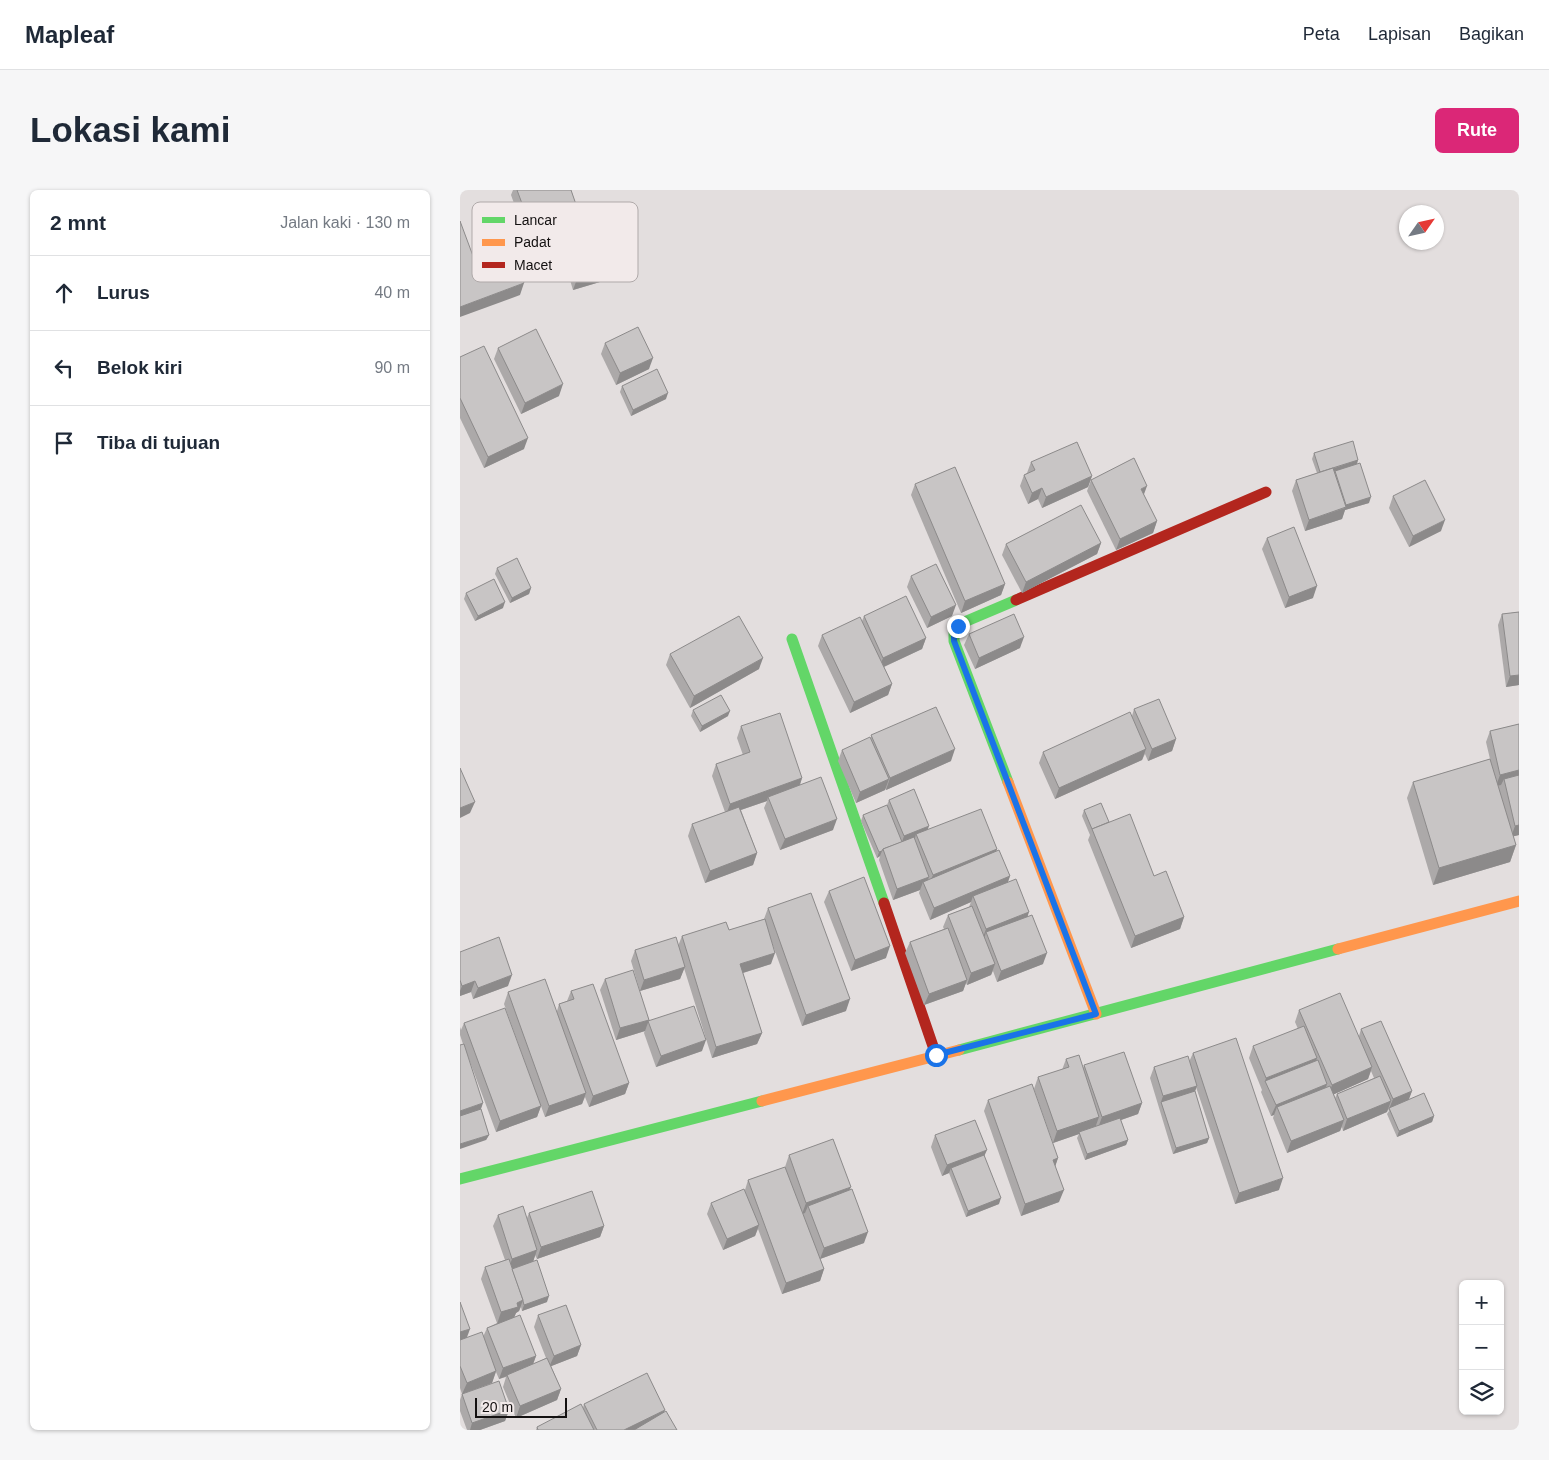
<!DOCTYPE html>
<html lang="id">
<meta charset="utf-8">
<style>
:root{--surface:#fff;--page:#f6f6f7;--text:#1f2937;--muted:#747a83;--line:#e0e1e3;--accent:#db2777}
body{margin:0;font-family:Helvetica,sans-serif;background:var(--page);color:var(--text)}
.controls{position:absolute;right:15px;bottom:15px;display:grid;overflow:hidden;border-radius:8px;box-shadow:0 1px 4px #0004}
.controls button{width:45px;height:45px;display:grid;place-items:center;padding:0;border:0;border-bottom:1px solid var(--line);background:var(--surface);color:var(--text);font:25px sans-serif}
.compass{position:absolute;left:939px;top:15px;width:45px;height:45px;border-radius:50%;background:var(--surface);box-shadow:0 1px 4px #0004;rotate:56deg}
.scale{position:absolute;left:15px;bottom:12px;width:92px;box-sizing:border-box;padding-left:5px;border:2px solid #141111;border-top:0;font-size:14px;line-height:18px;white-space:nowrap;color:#141111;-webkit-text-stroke:4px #f2eaea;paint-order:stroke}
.stop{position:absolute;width:15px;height:15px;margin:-11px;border:4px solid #1a73e8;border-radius:50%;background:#fff}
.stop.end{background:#1a73e8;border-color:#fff;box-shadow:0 1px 5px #0008}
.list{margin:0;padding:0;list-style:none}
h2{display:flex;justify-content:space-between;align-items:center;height:65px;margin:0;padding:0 20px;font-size:21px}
h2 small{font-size:16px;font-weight:400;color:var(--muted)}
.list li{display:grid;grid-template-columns:32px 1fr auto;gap:15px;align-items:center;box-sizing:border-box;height:75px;padding:0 20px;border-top:1px solid var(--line)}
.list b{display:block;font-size:19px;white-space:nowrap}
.list em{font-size:16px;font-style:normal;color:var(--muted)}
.icon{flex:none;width:28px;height:28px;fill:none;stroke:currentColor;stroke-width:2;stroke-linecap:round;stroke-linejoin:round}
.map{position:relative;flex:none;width:1059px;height:1240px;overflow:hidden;border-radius:8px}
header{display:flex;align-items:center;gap:30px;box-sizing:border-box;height:70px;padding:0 25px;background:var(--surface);border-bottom:1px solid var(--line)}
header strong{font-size:24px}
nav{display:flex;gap:28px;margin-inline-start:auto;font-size:18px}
.intro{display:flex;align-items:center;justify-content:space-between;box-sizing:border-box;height:120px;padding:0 30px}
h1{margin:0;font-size:35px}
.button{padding:12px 22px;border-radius:8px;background:var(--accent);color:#fff;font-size:18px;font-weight:700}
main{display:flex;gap:30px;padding:0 30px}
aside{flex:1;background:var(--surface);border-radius:8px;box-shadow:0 1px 4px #0004}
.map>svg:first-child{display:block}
</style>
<header>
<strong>Mapleaf</strong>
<nav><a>Peta</a><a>Lapisan</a><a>Bagikan</a></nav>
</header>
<div class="intro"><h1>Lokasi kami</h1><a class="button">Rute</a></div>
<main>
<aside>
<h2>2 mnt<small>Jalan kaki · 130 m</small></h2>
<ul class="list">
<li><svg class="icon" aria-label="ahead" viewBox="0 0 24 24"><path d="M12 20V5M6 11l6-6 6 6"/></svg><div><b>Lurus</b></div><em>40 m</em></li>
<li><svg class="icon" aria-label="left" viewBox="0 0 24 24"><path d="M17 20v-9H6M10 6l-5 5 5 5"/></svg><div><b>Belok kiri</b></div><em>90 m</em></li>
<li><svg class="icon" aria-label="arrive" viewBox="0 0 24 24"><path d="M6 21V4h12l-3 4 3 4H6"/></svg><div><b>Tiba di tujuan</b></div></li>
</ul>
</aside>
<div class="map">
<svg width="1059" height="1240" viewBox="0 0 1059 1240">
<rect width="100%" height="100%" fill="#e3dede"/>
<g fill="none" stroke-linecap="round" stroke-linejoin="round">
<g stroke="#63d668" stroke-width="11">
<polyline points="332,449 424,713"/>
<polyline points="548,592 494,451 494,440 502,433 556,410"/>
<polyline points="499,860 878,759"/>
<polyline points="0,989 302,911"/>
</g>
<g stroke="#ff974d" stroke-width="11">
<polyline points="548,592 636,824"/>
<polyline points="878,759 1059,711"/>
<polyline points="302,911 499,860"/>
</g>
<g stroke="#b3261e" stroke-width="11">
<polyline points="556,410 806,302"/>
<polyline points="424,713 476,865"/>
</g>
</g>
<g fill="#aca9a9" fill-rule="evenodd">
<polygon points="53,0 111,0 120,26 116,38 69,55 51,5"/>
<polygon points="104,44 160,86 113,100 100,56"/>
<polygon points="145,153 189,179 156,195 141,164"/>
<polygon points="38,158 99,206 61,224 34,169"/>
<polygon points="0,167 64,259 24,278 0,228"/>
<polygon points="162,196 206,209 171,226 160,202"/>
<polygon points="854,263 898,270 897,274 909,313 885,320 882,329 845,341 832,301 836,290 857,283 852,269"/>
<polygon points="571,272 632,286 628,297 582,318 578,309 568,314 560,296 564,285 567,283"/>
<polygon points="631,290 684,305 697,331 693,343 656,360 627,301"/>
<polygon points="455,294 545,394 541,405 501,423 451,305"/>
<polygon points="933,306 981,341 949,357 929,318"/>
<polygon points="807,348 853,408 825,418 802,359"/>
<polygon points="641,353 637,364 562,403 542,365 546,354"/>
<polygon points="37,378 71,398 69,404 50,413 35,384"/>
<polygon points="451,386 492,426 467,438 447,397"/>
<polygon points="6,403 43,418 15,431 4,409"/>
<polygon points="1059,422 1059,495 1046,497 1038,435 1042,424"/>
<polygon points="404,426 466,448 462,459 424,477 432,494 428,505 390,523 358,456 362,445 402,431"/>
<polygon points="509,444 560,458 515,479 504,455"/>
<polygon points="210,464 299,479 230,518 206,475"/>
<polygon points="674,519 716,549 712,561 688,571 685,564 682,570 595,609 579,573 583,562 672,526"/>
<polygon points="233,520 268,526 240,542 231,526"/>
<polygon points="1059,534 1059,645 1053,646 1056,655 1050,672 973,695 947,608 953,592 1030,569 1026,552 1030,541"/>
<polygon points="281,536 342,588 340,595 373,640 320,660 304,618 307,611 281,620 297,663 293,675 245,693 228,646 232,634 265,622 252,586 256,574 283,565 277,548"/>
<polygon points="411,545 491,571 426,600 426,598 425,600 396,613 378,571 382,560 411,548"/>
<polygon points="429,610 468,640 537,659 536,661 550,686 548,692 568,726 583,774 537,792 533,781 531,785 507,795 506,793 503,801 464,815 445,763 450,752 484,739 483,737 488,725 509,717 511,712 470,730 459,703 460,700 433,710 419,670 420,666 417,668 401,631 403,625 427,615"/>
<polygon points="624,620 649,632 694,686 724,727 720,739 671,758 628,650 630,645 622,626"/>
<polygon points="369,701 426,768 391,781 364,712"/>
<polygon points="308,718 386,821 342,836 311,750 311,774 283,783 302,843 297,854 252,868 224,778 220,789 180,801 171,771 175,760 218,756 222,746 269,740 304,729"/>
<polygon points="0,762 48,796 13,809 11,802 0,806"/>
<polygon points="145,789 189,830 185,841 156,850 140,800"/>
<polygon points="111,801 169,893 165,904 129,917 125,907 122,914 85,927 81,916 77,927 36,942 6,861 21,919 29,945 26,950 3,854 0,845 0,837 1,840 4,833 71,889 44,814 48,802 97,821 99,814 107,811"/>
<path d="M839 820 899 846 901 839 952 901 948 910 974 926 972 932 937 947 927 924 929 921 928 919 927 922 883 941 882 937 880 941 827 963 813 928 814 925 811 926 801 902 802 900 789 868 793 856 838 839 835 832ZM911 881 914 888 877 904 875 908 874 904 908 889Z"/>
<polygon points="188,831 242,861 196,877 184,843"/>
<polygon points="733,863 819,1000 775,1014 736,897 735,901 749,948 747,953 713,964 690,888 694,877 729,872"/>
<polygon points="606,869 623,878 624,875 682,913 678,924 661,930 668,950 666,955 625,970 617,948 619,944 593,953 574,899 578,887 602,880"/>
<polygon points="528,910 598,968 595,976 599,1012 561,1026 524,921"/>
<polygon points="475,945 524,965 539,1014 506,1027 489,983 482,986 471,957"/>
<polygon points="329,965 389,1000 404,1053 360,1069 364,1079 360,1091 322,1104 298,1039 295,1046 263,1060 247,1024 251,1013 285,1000 288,990 325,977"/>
<polygon points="69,1023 144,1036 140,1047 77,1069 75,1065 73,1072 87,1112 62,1121 61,1117 59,1121 56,1123 54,1127 76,1166 73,1174 86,1168 74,1137 78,1125 121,1155 117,1166 91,1176 101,1199 97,1210 56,1228 43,1197 46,1187 39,1189 36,1182 32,1193 14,1200 49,1220 45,1231 20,1240 7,1240 0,1221 0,1210 2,1204 0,1198 0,1112 6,1148 23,1147 27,1138 37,1133 21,1089 25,1077 45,1070 33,1036 38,1025 67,1028"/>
<polygon points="124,1214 204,1222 217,1240 76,1240 77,1237 123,1218"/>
</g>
<g fill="#8c8a8a">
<polygon points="120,26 116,38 69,55 73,43"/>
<polygon points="164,75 160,86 113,100 117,89"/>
<polygon points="64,93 60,105 0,127 0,117"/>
<polygon points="193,168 189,179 156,195 160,183"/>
<polygon points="103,194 99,206 61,224 65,213"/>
<polygon points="208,203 206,209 171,226 173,220"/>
<polygon points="68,248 64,259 24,278 28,267"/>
<polygon points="898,270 896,276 875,281 874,283 860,283"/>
<polygon points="632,286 628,297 582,318 586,307"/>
<polygon points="687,296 683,307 681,299"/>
<polygon points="582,298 578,309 568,314 572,303"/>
<polygon points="911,307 909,313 885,320 882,329 845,341 849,330 885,318 886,315"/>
<polygon points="985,330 981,341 949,357 953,346"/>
<polygon points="697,331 693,343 656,360 660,349"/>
<polygon points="641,353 637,364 562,403 566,392"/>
<polygon points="545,394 541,405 501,423 505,411"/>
<polygon points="857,396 853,408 825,418 829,407"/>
<polygon points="71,398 69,404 50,413 52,408"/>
<polygon points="45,412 43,418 15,431 18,426"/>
<polygon points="496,415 492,426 467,438 471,427"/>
<polygon points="564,447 560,458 515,479 519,468"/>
<polygon points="466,448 462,459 419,479 423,468"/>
<polygon points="303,468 299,479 230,518 234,506"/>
<polygon points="1059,485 1059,495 1046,497 1050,486"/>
<polygon points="432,494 428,505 390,523 394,512"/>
<polygon points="270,521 268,526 240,542 242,536"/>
<polygon points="716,549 712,561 688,571 692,559"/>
<polygon points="495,559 491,571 426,600 430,588"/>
<polygon points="686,559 682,570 595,609 599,598"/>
<polygon points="1059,580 1059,591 1044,589 1041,595 1036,596 1040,585"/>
<polygon points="342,588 338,600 308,607 307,611 266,625 270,614"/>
<polygon points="429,589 425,600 396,613 400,602"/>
<polygon points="15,612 10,623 0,628 0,618"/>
<polygon points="377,629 373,640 320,660 325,649"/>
<polygon points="1059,635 1059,645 1051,647 1055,636"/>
<polygon points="469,636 465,647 456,644 454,652 442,652 444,646"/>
<polygon points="1056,655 1050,672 973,695 979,678"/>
<polygon points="537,659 533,671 468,696 473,685"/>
<polygon points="422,661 420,666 417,668 419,662"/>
<polygon points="297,663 293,675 245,693 250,681"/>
<polygon points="550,686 546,697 513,706 511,712 470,730 474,718"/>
<polygon points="469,687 465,697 463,692 460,700 433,710 437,699"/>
<polygon points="569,722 565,734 526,742 524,750 522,750 526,739"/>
<polygon points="724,727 720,739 671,758 675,746"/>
<polygon points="430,756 426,768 391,781 395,770"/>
<polygon points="315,763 311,774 276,785 280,774"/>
<polygon points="587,763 583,774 537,792 541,781"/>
<polygon points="535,774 531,785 507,795 511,783"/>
<polygon points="225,777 220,789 180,801 184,790"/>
<polygon points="52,785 48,796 13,809 18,798"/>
<polygon points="507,790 503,801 464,815 469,804"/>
<polygon points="15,791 11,802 0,806 0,801 2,796"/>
<polygon points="390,809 386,821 342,836 346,825"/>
<polygon points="189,830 185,841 156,850 160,838"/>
<polygon points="302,843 297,854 252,868 256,857"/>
<polygon points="246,850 242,861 196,877 201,866"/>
<polygon points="857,868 853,880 805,891 802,900 806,888"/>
<polygon points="912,877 908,889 868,907 872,895"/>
<polygon points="169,893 165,904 129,917 133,906"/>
<polygon points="867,894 863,906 817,917 814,925 811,926 816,915"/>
<polygon points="737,896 733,907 701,912 703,906"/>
<polygon points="952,901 948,912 929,919 933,909"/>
<polygon points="126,903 122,914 85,927 89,916"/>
<polygon points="931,911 927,922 883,941 887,929"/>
<polygon points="23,913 19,925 0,931 0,921"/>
<polygon points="682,913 678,924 638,938 642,927"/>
<polygon points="81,916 77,927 36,942 40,931"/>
<polygon points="974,926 972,932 937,947 939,941"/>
<polygon points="639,927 635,938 619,942 619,944 593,953 597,941"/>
<polygon points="884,930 880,941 827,963 831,951"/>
<polygon points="29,945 26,950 0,959 0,954"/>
<polygon points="749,948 747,953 713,964 716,958"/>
<polygon points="668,950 666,955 625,970 627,964"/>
<polygon points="527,960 522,971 491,978 489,983 482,986 487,975"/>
<polygon points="598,968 594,980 593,970"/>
<polygon points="823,988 819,1000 775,1014 779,1003"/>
<polygon points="391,997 386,1008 348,1016 345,1023 342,1024 346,1013"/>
<polygon points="604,1000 599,1012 561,1026 565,1014"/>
<polygon points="541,1008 539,1014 506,1027 508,1021"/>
<polygon points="299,1035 295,1046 263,1060 267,1049"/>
<polygon points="144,1036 140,1047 77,1069 81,1057"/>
<polygon points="408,1042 404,1053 360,1069 364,1058"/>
<polygon points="77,1060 73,1072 48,1080 52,1069"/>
<polygon points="364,1079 360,1091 322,1104 326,1093"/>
<polygon points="89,1106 87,1112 62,1121 64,1115"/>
<polygon points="63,1110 59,1121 56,1123 54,1128 37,1134 41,1122 57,1113"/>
<polygon points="10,1139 6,1150 0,1152 0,1142"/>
<polygon points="121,1155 117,1166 89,1177 94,1166"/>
<polygon points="76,1166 72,1177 39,1189 43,1178"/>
<polygon points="36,1181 32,1193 2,1204 7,1193"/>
<polygon points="101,1199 97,1210 56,1228 60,1216"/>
<polygon points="49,1220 45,1231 20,1240 10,1240 12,1233"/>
<polygon points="205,1220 201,1231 183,1240 164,1240"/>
</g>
<g fill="#c8c5c5" stroke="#8c8a8a">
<polygon points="57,0 111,0 120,26 73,43"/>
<polygon points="0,31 16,74 51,60 64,93 0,117"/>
<polygon points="178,137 193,168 160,183 145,153"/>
<polygon points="76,139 103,194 65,213 38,158"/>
<polygon points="24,156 68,248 28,267 0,208 0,167"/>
<polygon points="197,179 208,203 173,220 162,196"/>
<polygon points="893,251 898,270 860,282 854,263"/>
<polygon points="617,252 632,286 586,307 582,298 572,303 564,285 575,280 571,272"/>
<polygon points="674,268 687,296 681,299 697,331 660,349 631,290"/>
<polygon points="900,273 911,307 886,315 875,281"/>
<polygon points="495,277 545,394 505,411 455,294"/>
<polygon points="873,278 886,317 849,330 836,290"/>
<polygon points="965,290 985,330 953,346 933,306"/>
<polygon points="621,315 641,353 566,392 546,354"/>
<polygon points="834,337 857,396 829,407 807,348"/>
<polygon points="57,368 71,398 52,408 37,378"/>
<polygon points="476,374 496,415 471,427 451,386"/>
<polygon points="34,389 45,412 18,426 6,403"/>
<polygon points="446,406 466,448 423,468 404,426"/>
<polygon points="1059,422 1059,485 1050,486 1042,424"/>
<polygon points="554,424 564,447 519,468 509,444"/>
<polygon points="279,426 303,468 234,506 210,464"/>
<polygon points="400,427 432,494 394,512 362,445"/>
<polygon points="261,505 270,521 242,536 233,520"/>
<polygon points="699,509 716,549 692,559 674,519"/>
<polygon points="476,517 495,559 430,588 411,545"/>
<polygon points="670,522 686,559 599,598 583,562"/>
<polygon points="320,523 342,588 270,614 256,574 290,562 281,536"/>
<polygon points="1059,534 1059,580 1040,585 1030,541"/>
<polygon points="410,547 429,589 400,602 382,560"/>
<polygon points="1030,569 1056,655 979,678 953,592"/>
<polygon points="0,578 15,612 0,618"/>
<polygon points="1059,585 1059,635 1055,636 1044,589"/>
<polygon points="361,587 377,629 325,649 308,607"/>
<polygon points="454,599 469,636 444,646 429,610"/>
<polygon points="641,613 649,632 632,639 624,620"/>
<polygon points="427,615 442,652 423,659 422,661 419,662 403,625"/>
<polygon points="279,617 297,663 250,681 232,634"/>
<polygon points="521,619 537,659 473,685 456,644"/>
<polygon points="670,624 694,686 706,681 724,727 675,746 632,639"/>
<polygon points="454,647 469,687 437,699 423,659"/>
<polygon points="539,660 550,686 474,718 463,692"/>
<polygon points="404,687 430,756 395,770 369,701"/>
<polygon points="556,689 569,722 526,739 513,706"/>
<polygon points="351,703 390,809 346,825 308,718"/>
<polygon points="512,716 535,774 511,783 488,725"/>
<polygon points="572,725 587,763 541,781 526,742"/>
<polygon points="305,729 315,763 280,774 302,843 256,857 222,746 266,732 269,740"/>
<polygon points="488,738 507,790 469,804 450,752"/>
<polygon points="39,747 52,785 18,798 15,791 2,796 0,790 0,762"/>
<polygon points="216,747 225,777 184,790 175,760"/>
<polygon points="173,780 189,830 160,838 145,789"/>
<polygon points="85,789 126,903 89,916 48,802"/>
<polygon points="133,794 169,893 133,906 99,814 114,809 111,801"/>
<polygon points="880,803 912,877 872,895 839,820"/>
<polygon points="234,816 246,850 201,866 188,831"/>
<polygon points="45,818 81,916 40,931 4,833"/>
<polygon points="921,831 952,901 933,909 901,839"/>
<polygon points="844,836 857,868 806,888 793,856"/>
<polygon points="776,848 823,988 779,1003 733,863"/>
<polygon points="4,854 23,913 0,921 0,855"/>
<polygon points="664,862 682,913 642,927 624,875"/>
<polygon points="619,865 639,927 597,941 578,887 609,877 606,869"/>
<polygon points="728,866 737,896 703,906 694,877"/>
<polygon points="858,870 867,894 816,915 805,891"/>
<polygon points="920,886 931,911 887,929 877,904"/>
<polygon points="572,894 598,968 593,970 604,1000 565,1014 528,910"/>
<polygon points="870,896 884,930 831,951 817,917"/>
<polygon points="735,901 749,948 716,958 701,912"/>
<polygon points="964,903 974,926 939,941 929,918"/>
<polygon points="21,919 29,945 0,954 0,926"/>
<polygon points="660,928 668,950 627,964 619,942"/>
<polygon points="515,930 527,960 487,975 475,945"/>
<polygon points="373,949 391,997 346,1013 329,965"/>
<polygon points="524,965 541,1008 508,1021 491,978"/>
<polygon points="325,977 364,1079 326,1093 288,990"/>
<polygon points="284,999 299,1035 267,1049 251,1013"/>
<polygon points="392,999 408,1042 364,1058 348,1016"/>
<polygon points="132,1001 144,1036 81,1057 69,1023"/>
<polygon points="63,1016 77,1060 52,1069 38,1025"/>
<polygon points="49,1069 63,1110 57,1113 58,1117 41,1122 25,1077"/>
<polygon points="77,1070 89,1106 64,1115 63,1111 63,1110 52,1079"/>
<polygon points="0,1112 10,1139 0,1142"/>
<polygon points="106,1115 121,1155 94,1166 78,1125"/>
<polygon points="60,1125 76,1166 43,1178 27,1138"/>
<polygon points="22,1142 36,1181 7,1193 0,1176 0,1150"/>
<polygon points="87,1168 101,1199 60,1216 47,1185"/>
<polygon points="187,1183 205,1220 164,1240 137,1240 124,1214"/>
<polygon points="39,1191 49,1220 12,1233 2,1204"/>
<polygon points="121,1214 134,1240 78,1240 77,1237"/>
<polygon points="206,1221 217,1240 174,1240"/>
</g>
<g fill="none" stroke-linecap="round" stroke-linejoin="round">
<polyline stroke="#1a73e8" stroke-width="6" points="476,865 636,824 494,451 494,440 498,436"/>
</g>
<rect x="12" y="12" width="166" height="80" rx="8" fill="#f2eaea" stroke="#afa9a9" stroke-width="1"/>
<rect x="22" y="27" width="23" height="6" fill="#63d668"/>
<rect x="22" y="49" width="23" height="7" fill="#ff974d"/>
<rect x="22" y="72" width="23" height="6" fill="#b3261e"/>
<g font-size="14" fill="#141111">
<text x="54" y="35">Lancar</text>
<text x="54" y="57">Padat</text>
<text x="54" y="80">Macet</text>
</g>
</svg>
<div class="controls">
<button>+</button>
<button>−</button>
<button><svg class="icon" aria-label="layers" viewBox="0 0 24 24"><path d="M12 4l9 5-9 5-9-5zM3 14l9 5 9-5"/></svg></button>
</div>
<svg class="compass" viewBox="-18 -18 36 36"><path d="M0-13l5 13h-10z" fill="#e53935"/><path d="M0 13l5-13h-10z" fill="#747a83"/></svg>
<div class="scale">20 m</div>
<div class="stop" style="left:476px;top:865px"></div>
<div class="stop end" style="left:498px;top:436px"></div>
</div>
</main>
